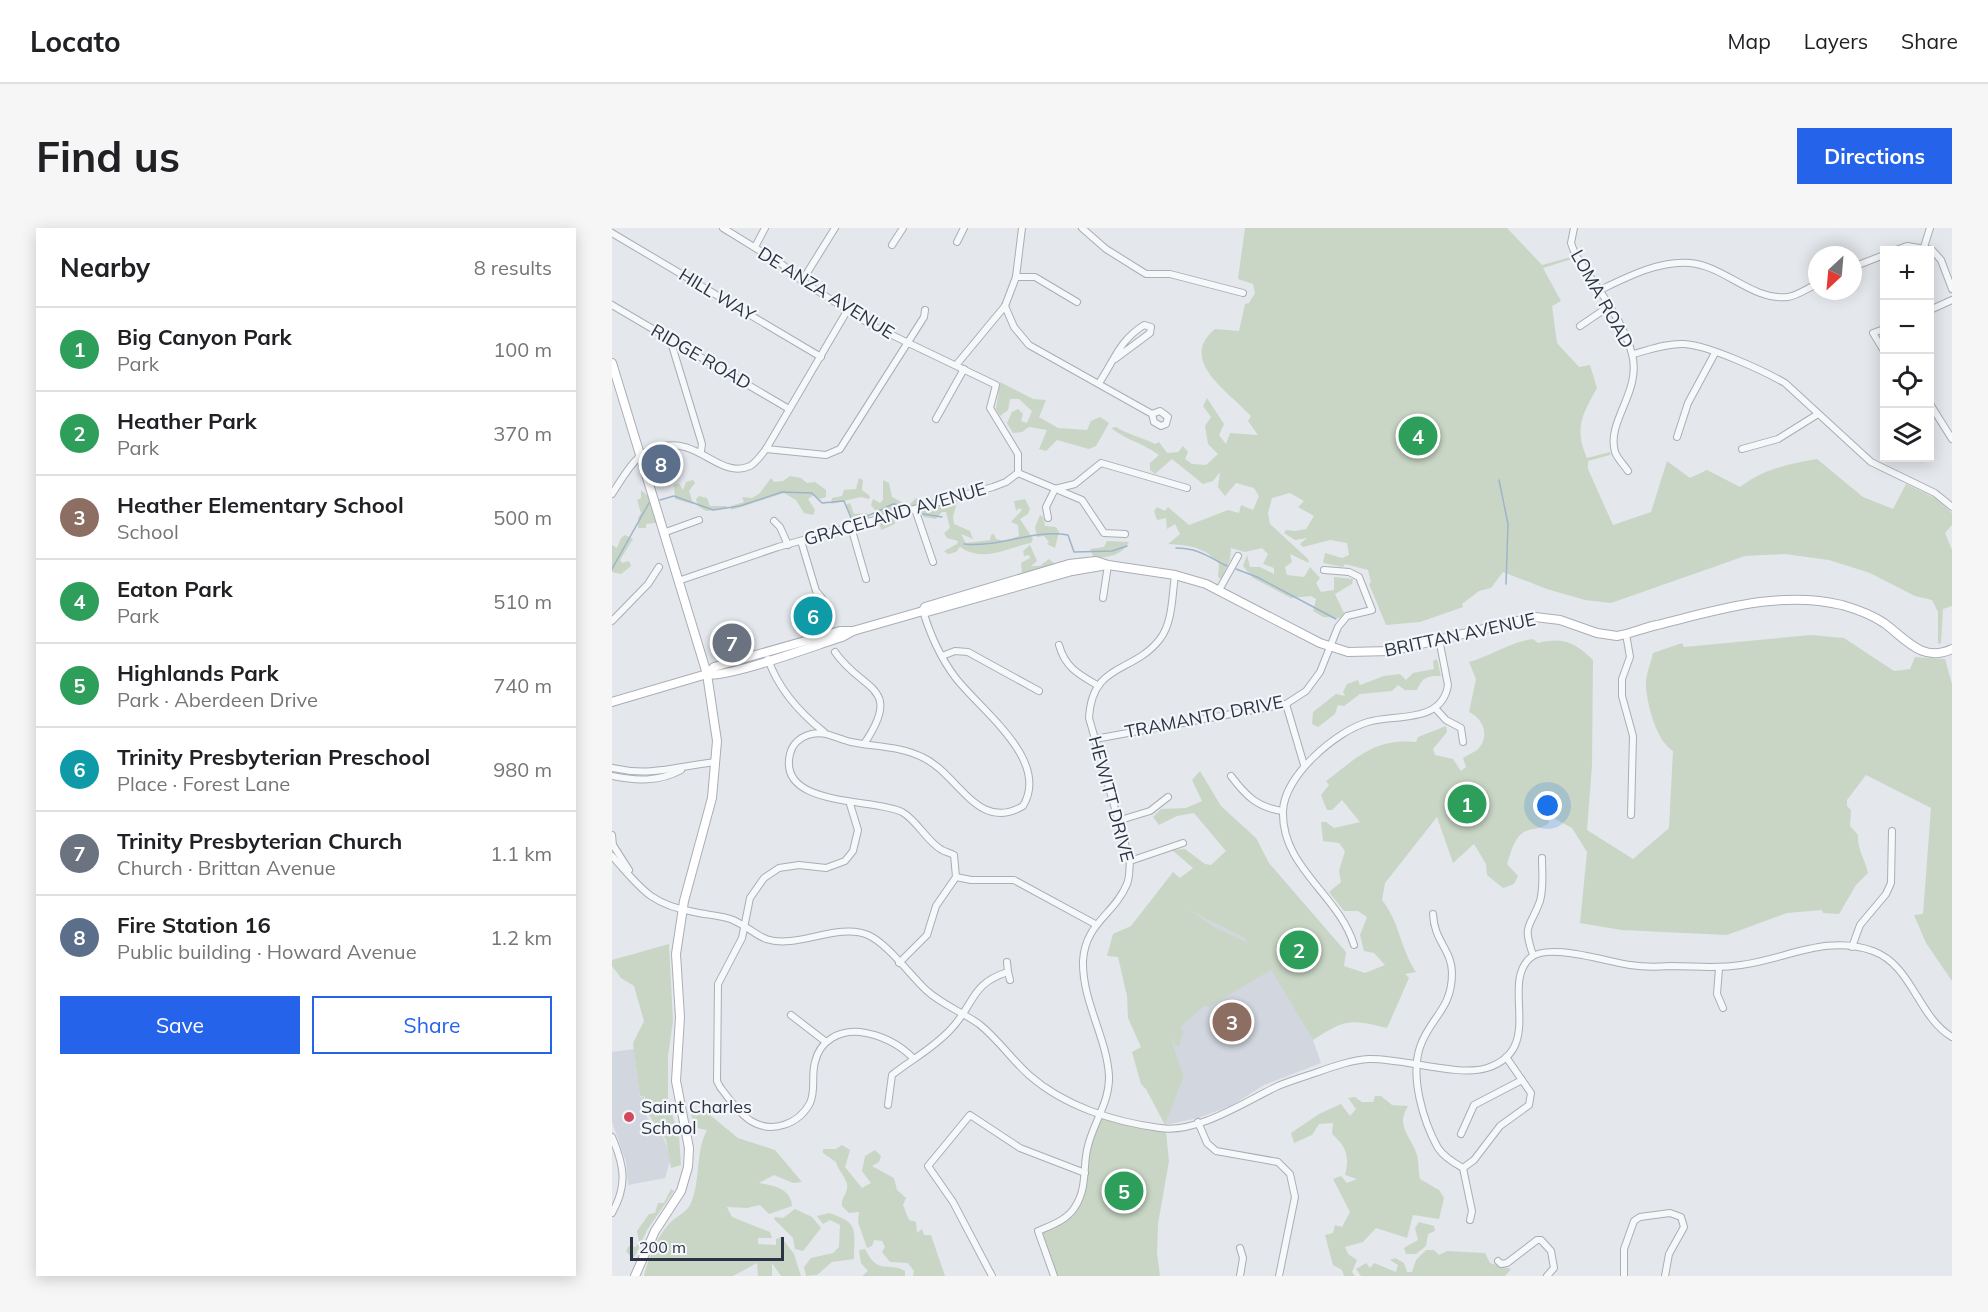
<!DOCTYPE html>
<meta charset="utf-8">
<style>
:root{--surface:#fff;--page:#f6f6f6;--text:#202124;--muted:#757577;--line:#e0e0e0;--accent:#2563eb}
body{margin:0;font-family:Mulish,sans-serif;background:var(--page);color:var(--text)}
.controls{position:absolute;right:18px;top:18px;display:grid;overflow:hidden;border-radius:0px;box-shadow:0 3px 15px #0003}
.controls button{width:54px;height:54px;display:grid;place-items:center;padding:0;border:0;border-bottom:2px solid var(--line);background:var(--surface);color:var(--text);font:30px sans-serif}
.compass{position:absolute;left:1196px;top:18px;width:54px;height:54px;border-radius:50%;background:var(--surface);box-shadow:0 3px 15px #0003;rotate:206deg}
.scale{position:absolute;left:18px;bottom:15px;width:154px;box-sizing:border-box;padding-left:6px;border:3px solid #2b3445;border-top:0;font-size:16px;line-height:21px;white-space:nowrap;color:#2b3445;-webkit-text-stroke:4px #f4f6f9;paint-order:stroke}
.you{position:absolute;left:936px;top:578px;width:21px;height:21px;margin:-15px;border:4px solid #fff;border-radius:50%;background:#1a73e8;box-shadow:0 0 0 9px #1a73e833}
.badge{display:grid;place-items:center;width:39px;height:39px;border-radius:50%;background:var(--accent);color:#fff;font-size:20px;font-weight:700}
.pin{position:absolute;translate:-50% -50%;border:3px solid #fff;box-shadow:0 2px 6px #0006}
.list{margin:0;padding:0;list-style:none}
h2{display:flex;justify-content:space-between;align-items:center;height:78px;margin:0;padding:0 24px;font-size:26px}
h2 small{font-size:20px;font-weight:400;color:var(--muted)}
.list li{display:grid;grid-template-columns:39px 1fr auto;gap:18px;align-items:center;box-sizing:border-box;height:84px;padding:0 24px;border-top:2px solid var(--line)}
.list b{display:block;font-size:22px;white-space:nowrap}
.list p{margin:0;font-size:20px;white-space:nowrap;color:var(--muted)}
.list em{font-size:20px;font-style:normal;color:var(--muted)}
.actions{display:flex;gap:12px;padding:18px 24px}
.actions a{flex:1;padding:14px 0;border:2px solid var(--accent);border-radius:0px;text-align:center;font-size:21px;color:var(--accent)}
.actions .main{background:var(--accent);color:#fff}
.icon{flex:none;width:33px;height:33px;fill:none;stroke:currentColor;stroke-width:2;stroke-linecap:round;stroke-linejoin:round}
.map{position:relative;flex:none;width:1340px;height:1048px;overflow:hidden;border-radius:0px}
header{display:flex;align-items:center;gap:36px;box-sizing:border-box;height:84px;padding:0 30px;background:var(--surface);border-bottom:2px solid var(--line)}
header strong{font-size:28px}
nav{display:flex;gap:33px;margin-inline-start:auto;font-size:21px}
.intro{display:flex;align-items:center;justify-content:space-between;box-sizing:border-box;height:144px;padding:0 36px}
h1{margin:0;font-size:42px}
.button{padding:15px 27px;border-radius:0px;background:var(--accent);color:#fff;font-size:21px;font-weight:700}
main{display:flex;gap:36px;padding:0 36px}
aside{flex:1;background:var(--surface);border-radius:0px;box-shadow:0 3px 15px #0003}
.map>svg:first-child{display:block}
</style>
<header>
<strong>Locato</strong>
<nav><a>Map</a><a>Layers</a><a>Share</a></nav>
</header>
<div class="intro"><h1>Find us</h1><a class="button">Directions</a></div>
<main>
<aside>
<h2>Nearby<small>8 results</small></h2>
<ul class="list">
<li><span class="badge" style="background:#2e9e5b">1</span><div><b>Big Canyon Park</b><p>Park</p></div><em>100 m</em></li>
<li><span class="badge" style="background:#2e9e5b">2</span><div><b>Heather Park</b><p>Park</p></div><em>370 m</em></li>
<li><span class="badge" style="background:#8d6e63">3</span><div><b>Heather Elementary School</b><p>School</p></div><em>500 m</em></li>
<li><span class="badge" style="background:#2e9e5b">4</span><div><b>Eaton Park</b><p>Park</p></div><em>510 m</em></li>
<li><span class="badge" style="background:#2e9e5b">5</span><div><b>Highlands Park</b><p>Park · Aberdeen Drive</p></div><em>740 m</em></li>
<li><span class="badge" style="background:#0f9aa8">6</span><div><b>Trinity Presbyterian Preschool</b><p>Place · Forest Lane</p></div><em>980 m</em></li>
<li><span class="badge" style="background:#6b7280">7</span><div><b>Trinity Presbyterian Church</b><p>Church · Brittan Avenue</p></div><em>1.1 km</em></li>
<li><span class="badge" style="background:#5c6f8a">8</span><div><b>Fire Station 16</b><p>Public building · Howard Avenue</p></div><em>1.2 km</em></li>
</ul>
<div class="actions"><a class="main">Save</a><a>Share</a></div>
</aside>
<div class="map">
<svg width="1340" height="1048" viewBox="0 0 1340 1048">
<rect width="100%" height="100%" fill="#e4e7ec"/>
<g fill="#d2d6de">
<polygon points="577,682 632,710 660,739 701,812 709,835 652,857 619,878 586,890 553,897 572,849 558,809 540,780 523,738 548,719"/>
<polygon points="22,821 28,869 32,869 33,879 30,880 40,898 42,896 49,903 59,930 53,950 16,957 14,934 0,894 0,824"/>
</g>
<g fill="#c9d6c5" fill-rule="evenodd">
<path d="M633 0H895L930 37 959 29 960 31 931 40 949 73 940 78 945 115 967 139 978 137 985 160C970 187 962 200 975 230L998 224V227L976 233V241L1001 297 1039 284 1055 233 1078 250 1095 242 1128 259C1152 241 1176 236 1205 231L1251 269 1281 281 1294 256 1323 270 1340 285V297L1333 305 1340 322V378L1331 381 1329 415 1326 416V384L1320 372 1303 368 1258 345 1217 332 1173 326 1133 328 999 375 973 372 935 361 891 344 879 360 867 363 850 376 851 379 808 394 774 397 757 356 759 354 756 342 733 336 731 339 711 335 713 325 730 330 737 327 735 315 718 312 691 319 688 316 695 310 683 312 672 305 674 302 683 303 694 301 702 288 686 279 692 273 678 265 660 270 656 285 658 296 696 331 697 335 678 326 680 334 673 339 675 347 692 349 698 339 708 350 704 355 709 364 722 362V349L741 351 740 356 723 366 732 385 728 390 711 389 701 383 704 371 699 368 679 370 641 350 631 338 635 327 638 339H648L662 346V340L651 336 656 326 650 320 633 324 619 320 618 332 609 351 606 349 607 336C594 319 576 317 556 316L568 306 563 296 555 301 554 290 545 292 542 283 545 279 553 283 556 279 577 297 616 282 627 285 629 277 641 282 647 268 642 260 624 255 613 268 606 259 608 244 601 253 591 256 560 231 543 246 538 242V235L547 227C531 215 514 212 499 200L504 199C517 207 529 209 543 216L547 214 555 225 566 224 571 218 576 224 573 231 580 236 594 237 606 226 596 216 593 198 599 189 591 178 595 170 612 196 607 207 614 216 618 205 646 207 636 193 639 188C617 164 565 132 603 101L627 103 633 76 637 75 643 65 641 56 626 51Z"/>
<polygon points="388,154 421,171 434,172 427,189 446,200 475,202 479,193 488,189 497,195 484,218 477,221 445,212 434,223 427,221 435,202 417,199 410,204 401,205 395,195 400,184 406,181 411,186 409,193 415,195 420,183 407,171 398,171 396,182 388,188 384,181"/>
<polygon points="178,248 189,250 195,255 203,254 214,262 214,269 208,271 202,267 196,271 203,282 201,287 192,285 184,272 172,265 119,282 119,278 132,274 130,269 140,270 147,266 159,250 162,254 171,253"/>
<polygon points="247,250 251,252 250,262 258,268 257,271 249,269 219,276 220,270 230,268 232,262 244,261"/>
<polygon points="81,252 83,255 77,263 81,276 63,271 62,257 67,255 71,262 74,254"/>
<path d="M271 252 277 255 280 269 293 276H298L304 270 309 275 325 270 331 277 336 273 345 274 341 289 342 296 358 303 361 311 349 306 354 315 378 312 379 307 382 306 384 311 392 313 407 308 406 297 399 294 410 282 407 280 404 283 402 273 413 271 418 281 416 286 408 291 421 311 419 315C395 320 371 335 348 319L344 324 336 326 332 323 345 316 346 313 335 310 332 305 338 300 334 284H330L324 291 312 289 306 282 295 288H282L283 296 269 302 266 286 259 277 261 271 268 275 271 272Z"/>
<polygon points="29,262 39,271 45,292 44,295 34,296 34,300 26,300 26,290 29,285 25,272 29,270"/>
<polygon points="87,268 95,270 98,278 115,278 115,280 94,283 86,278 84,271"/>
<polygon points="238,275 242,286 255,285 258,291 242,297 234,277"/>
<polygon points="428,287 431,289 433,298 444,299 447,304 443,320 435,316 437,314 432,308 425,309 423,299"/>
<polygon points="13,307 21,311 8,332 10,335 17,333 19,338 9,346 0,344 0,317 5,320 9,310"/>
<path d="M495 313 517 314C509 328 497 329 482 330L478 321 492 319Z"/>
<polygon points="418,317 425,333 419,338 428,338 437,331 443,336 410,345 409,335 418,330 417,327 412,328 411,323"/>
<path d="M1199 407 1232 410 1282 443 1298 441 1303 429 1333 431 1340 456V753L1314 715 1302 687 1311 686 1319 580 1254 547 1235 572V578L1239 582 1238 598 1246 607C1245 621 1253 631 1256 645L1244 657 1227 686 1211 685 1210 682 1175 685 1115 707 1009 702 968 695 975 624 960 600 936 587 937 595C929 601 923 600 914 603 902 608 899 625 895 636L906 648 902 656 891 660 875 647 874 636 862 616 841 635 825 589 773 655 770 672C788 695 788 720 804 744L793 746 797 750 775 800C737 791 734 791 701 812L656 736 659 742 596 779 592 778 568 799 571 804 567 818H564L558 808 572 849 553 897 534 861 529 856 520 824 529 819 516 790 515 768 506 729 495 728 501 706 519 698 561 644 568 650 581 640 560 622 573 621 593 636 599 637 614 623 582 585 565 588 547 597 541 589 549 581 574 580 590 573 580 552 588 543 609 578 644 610 657 635 734 724 732 738 753 745 773 737 762 725 752 723 748 707 755 689 746 683H732L717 664 729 654 727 643 733 623 727 615 711 613 709 594H714L722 600 748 594 730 572 720 582H715L709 567 717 557 714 553C745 530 762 510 804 514L806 509 834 498 835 504 821 521 823 527 841 531 849 543 854 539 851 530C855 527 861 525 865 522 879 509 871 490 857 484L864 451 857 434C879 428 898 414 921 411L926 415C952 409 962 414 981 432L980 537 975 602 1021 631 1057 600 1061 523C1044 513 1035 476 1034 458 1033 448 1039 435 1041 425L1070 415 1072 419ZM577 682 632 710 636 715 604 700Z"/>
<path d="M825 431 829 448C814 448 811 449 805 462H793L786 457 780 463 748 466 732 478 726 477 723 486 706 499 700 496 701 484 724 466 733 468 731 464 735 456 746 452 748 457 772 448 788 446 794 452 801 445 822 441 821 433Z"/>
<polygon points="57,716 61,793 56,828 56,873 67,908 69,937 59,940 54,912 34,883 33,869 28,868 21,815 32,793 22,758 9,750 0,738 0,732"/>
<path d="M763 868H769L780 877 796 878C783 899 799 907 805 927 807 935 806 943 808 951L827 962 832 970 827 991 801 987 795 1010 764 1000 751 1014 733 1019 736 1026 745 1032 740 1044 743 1048H732L730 1042 721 1037 713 1007 721 1005 723 997 730 999 738 984 721 951 729 948 735 955 745 951 733 947C738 928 734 918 720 906L721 895 707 896 700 907 682 915 679 905 707 886 729 876 738 888 744 881 736 870 743 869 750 874H761Z"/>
<path d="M83 881 93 883 126 910 163 922 190 954 181 955 162 947 147 955C161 958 179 960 180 978L157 986 148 977 135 980 115 979 120 989 158 1004 160 1010H146V1016L164 1017V1011L169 1009 182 1026 189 1048H169L160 1035V1048H146L145 1035 121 1048H32C36 1031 46 1006 59 994 65 988 75 984 79 975 89 951 83 925 95 902L85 900 79 887Z"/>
<polygon points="488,884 554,904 557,933 546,996 545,1025 548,1048 442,1048 429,1004 464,981"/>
<path d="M230 917 238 922 233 939 250 960 259 955 250 943 253 928 263 922 269 928 267 934 260 938 282 950 285 962 294 970 291 977 297 992 304 994 305 1005 310 1001 312 1007H319L333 1048H301L302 1043 296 1035 278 1034 270 1024 273 1019 270 1013 262 1012 260 1018 255 1020 246 994 247 984 237 985 230 978C229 970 234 968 235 960 237 952 226 943 224 934L211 925V921H224Z"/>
<polygon points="59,961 62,963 35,1002 23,1028 20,1030 14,1023 17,1018 24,1019 27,1014 25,1003 37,986 43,985 46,975 52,975"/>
<polygon points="183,981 200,989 209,1000 191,1023 183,1021 181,1010 162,991 163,989 171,990"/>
<path d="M217 985C248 995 242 1002 242 1031L220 1034 205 1047 194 1048 192 1039 199 1030 221 1025 227 1019 228 997 218 992 211 996 205 988Z"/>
<polygon points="807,994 822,998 823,1003 816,1006 814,1018 804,1026 794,1026 792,1020 806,1012 803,1000"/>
<path d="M253 1021C266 1048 276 1033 293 1043V1048H250L256 1043 249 1035 247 1022Z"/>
<polygon points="814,1022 822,1022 827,1027 835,1023 873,1025 878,1035 899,1041 893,1048 749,1048 744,1041 754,1035 758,1040 762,1035 784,1044 786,1037 778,1032 783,1030 792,1035 795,1044 800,1044 804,1032"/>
</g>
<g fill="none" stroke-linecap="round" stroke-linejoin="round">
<g stroke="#9fb4cc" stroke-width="1.5">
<polyline points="887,252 896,296 894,356"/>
<polyline points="48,272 62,268 101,282 128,278 170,264 200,265 210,275 232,273 240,292 245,293 281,276 296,278"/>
<polyline points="311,286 330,289"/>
<path d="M352 316C387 320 421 301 456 307L462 324 500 323 515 318"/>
<path d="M564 320C586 320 597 329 615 338"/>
<polyline points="0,341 37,275"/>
<polyline points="624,341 645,349 724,391"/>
</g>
<defs>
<g id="street">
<polyline points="111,0 171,37 190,53 259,97 384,157 378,180 406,226 406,245"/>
<polyline points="470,0 494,21 534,46 558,46 631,65"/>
<path d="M962 0 959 15 963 26C981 54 1012 93 1020 126 1030 164 994 193 1003 224 1005 230 1012 237 1016 243"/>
<polyline points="0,5 209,129"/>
<polyline points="345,14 352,0"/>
<polyline points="280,17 291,0"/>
<polyline points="143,19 153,0"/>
<polyline points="1312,19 1318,0"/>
<polyline points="1284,22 1295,18 1320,22 1329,32 1340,61"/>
<polyline points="1241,39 1272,27"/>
<polyline points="404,49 423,49 465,74"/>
<polyline points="190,53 223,0"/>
<path d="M986 63C1013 50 1047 32 1078 35 1113 38 1140 73 1176 69 1185 68 1196 60 1205 56"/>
<polyline points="0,77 177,181"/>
<polyline points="393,78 402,99 417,117 540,186 542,194 549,198 554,196 556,189 548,183 540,186"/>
<polyline points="1318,82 1340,72"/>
<polyline points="968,98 996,79"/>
<polyline points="1272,101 1261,105 1272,123"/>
<polyline points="58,111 90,216 89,223"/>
<path d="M1021 126C1037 122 1055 115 1072 116 1096 117 1152 143 1173 155L1259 234 1323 265 1340 279"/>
<polyline points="345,136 393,78 404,49 410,0"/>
<path d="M487 155C503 131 507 113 532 97L539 99 538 105 503 131"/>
<polyline points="1318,176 1340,211"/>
<polyline points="324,191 352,141"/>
<polyline points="1065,209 1076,175 1103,125"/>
<polyline points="154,221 214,227 228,221 312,89 313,82"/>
<polyline points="1130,221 1166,211 1206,186"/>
<polyline points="406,245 470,272 492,305 513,306"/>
<polyline points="443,261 463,256 489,235 575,260"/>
<path d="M0 266C8 254 16 239 27 229 33 223 40 221 48 219 86 208 108 252 138 238 144 235 150 226 154 221L235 83"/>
<polyline points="303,281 321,334"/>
<polyline points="436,290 434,279 443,261"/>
<polyline points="162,293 168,299 176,317"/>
<polyline points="239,299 254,351"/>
<polyline points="51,305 87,292"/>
<polyline points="189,313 204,363 210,370"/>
<polyline points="66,353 166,319 381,259 394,254 406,245"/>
<polyline points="607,362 626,328"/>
<polyline points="491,370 496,337"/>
<polyline points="0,393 36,356 47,339"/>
<polyline points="1014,406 1018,429 1010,451 1010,468 1021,508 1019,587"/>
<path d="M447 417C453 439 466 446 485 457"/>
<path d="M223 424C250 464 292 457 252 516"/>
<polyline points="330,428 343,423 356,424 427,463"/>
<path d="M156 431C166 460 188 485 212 504"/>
<polyline points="674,476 692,537"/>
<polyline points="823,480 834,492 849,500 851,514"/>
<polyline points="483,511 674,476 694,463 708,444 726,399 735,388 760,382 747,349 737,344 712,342"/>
<path d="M0 540C40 549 66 538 104 534"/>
<path d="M0 548C24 553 47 554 69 542"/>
<path d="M619 548C634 568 646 580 671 583"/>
<path d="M238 576 246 602 241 623 233 633 214 640 187 637 167 640 152 650 138 670 130 710 106 756 105 853 108 859C117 871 127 885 139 893 160 906 187 896 198 875 204 862 199 847 203 834 208 812 228 802 248 804 270 807 286 815 301 830"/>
<polyline points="505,593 538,583 556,569"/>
<polyline points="0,607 1,617 17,642"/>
<path d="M0 628C29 660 37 676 82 684 94 687 109 687 121 692 145 703 148 716 178 713 202 711 233 697 256 707 276 716 298 747 314 762 329 776 350 784 367 796 386 811 399 831 417 847 452 878 502 894 548 900 585 906 634 873 666 858 678 853 691 849 703 845 720 839 739 832 757 831 791 830 845 849 875 840 934 821 888 757 918 730 937 714 994 734 1018 737 1031 739 1045 739 1058 738 1082 738 1105 741 1129 737 1174 731 1215 706 1261 723 1300 737 1306 789 1340 809"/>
<polyline points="518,633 571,615"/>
<polyline points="344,649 359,652 402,652 483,696"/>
<path d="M821 686C822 713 840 722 840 745 840 782 818 789 808 819 798 849 811 893 826 920 832 929 842 935 851 940L862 932 888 898 917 877 919 865 894 829"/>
<path d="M742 717C727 667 669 639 671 583 672 548 724 503 756 494 783 486 830 496 836 457L827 411"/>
<polyline points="1240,719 1248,697 1274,666 1279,655 1280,603"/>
<path d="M921 727C910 695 918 701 928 673 932 659 930 644 930 630"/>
<path d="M287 735 315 707 324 678 344 649 342 627C338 625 334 624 330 622 314 613 306 593 290 584 263 570 165 580 178 526 180 517 187 510 196 507 211 501 225 511 239 514 263 519 288 518 310 529 347 546 365 605 411 578 439 532 368 482 343 449 328 429 318 406 311 383"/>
<polyline points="1107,740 1105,766 1111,780"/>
<polyline points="396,744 398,752"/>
<polyline points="179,787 214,814"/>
<path d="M276 877 280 847C299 832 323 819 339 801 362 777 359 755 396 744L395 734"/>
<polyline points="586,894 595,915 604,923 666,934 678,946 683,969 667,1048"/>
<polyline points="849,906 862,877 910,852"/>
<path d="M0 909C12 937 16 957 0 985"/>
<polyline points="851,940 860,983 858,992"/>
<polyline points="886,1033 889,1036 895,1035 925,1012 929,1012 939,1023 942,1040 935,1048"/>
<polyline points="380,1048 341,974 316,938 358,887 408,920 473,945"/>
<path d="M442 1048 426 1003C440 997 455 992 463 979 475 961 471 941 475 922 480 896 498 875 497 848 495 810 470 773 471 733 473 695 502 687 515 656 518 649 517 641 518 633L477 490C480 434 521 446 548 411 561 394 560 367 563 347"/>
<polyline points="628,1048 631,1030 628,1020"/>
<polyline points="1012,1048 1012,1021 1022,993 1028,989 1058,985 1069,989 1072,999 1057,1026 1053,1048"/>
</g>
<g id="secondary">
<polyline points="0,135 95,446 105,513 100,570 72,673 64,726 68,789 64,853 77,920 76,939 69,963 43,1003 23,1048"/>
<path d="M311 383 313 379 457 336 484 333 496 337 563 347 594 356 708 415 736 424 779 423 923 389 948 392 985 405 1005 408C1018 406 1031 400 1045 397 1106 382 1167 362 1230 377 1244 381 1260 387 1272 395 1294 411 1310 435 1340 421"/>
<polyline points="95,446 102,439 228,403 241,403"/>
<path d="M0 474 95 446C111 452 207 416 230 409L241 403 311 383 315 384 460 343 495 337"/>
</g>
</defs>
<use href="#street" stroke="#a9aeb7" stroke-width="8"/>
<use href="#secondary" stroke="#a9aeb7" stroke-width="10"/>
<use href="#street" stroke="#f7f8fa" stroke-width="6"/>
<use href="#secondary" stroke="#fff" stroke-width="8"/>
</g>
<circle fill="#d1495b" stroke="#f4f6f9" stroke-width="2" cx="17" cy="889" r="6"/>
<g text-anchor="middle" stroke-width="4.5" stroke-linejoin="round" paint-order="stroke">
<g font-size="18" fill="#2b3445" stroke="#f4f6f9">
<text transform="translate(214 65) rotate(32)" y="6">DE ANZA AVENUE</text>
<text transform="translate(105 67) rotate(31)" y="6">HILL WAY</text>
<text transform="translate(990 71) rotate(61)" y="6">LOMA ROAD</text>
<text transform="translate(89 129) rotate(30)" y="6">RIDGE ROAD</text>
<text transform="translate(283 286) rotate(-16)" y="6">GRACELAND AVENUE</text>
<text transform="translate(848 407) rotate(-12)" y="6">BRITTAN AVENUE</text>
<text transform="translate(592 489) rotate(-11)" y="6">TRAMANTO DRIVE</text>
<text transform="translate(499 571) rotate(75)" y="6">HEWITT DRIVE</text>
</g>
<g font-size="18" fill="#2b3445" stroke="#f4f6f9" text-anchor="start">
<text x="29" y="885">Saint Charles<tspan x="29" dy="21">School</tspan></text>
</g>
</g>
</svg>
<div class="controls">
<button>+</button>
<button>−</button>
<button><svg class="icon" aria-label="locate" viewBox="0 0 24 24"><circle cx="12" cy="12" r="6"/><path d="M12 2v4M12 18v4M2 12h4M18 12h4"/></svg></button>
<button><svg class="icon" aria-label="layers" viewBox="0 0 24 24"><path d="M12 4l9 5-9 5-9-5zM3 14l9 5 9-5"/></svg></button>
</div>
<svg class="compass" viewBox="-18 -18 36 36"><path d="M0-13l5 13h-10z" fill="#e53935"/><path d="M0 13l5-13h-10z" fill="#757577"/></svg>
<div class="scale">200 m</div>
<div class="you"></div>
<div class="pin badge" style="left:855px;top:576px;background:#2e9e5b">1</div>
<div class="pin badge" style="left:687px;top:722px;background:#2e9e5b">2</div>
<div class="pin badge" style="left:620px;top:794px;background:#8d6e63">3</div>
<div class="pin badge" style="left:806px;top:208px;background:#2e9e5b">4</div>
<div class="pin badge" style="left:512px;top:963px;background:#2e9e5b">5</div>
<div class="pin badge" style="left:201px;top:388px;background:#0f9aa8">6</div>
<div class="pin badge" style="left:120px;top:415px;background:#6b7280">7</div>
<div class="pin badge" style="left:49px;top:236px;background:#5c6f8a">8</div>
</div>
</main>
